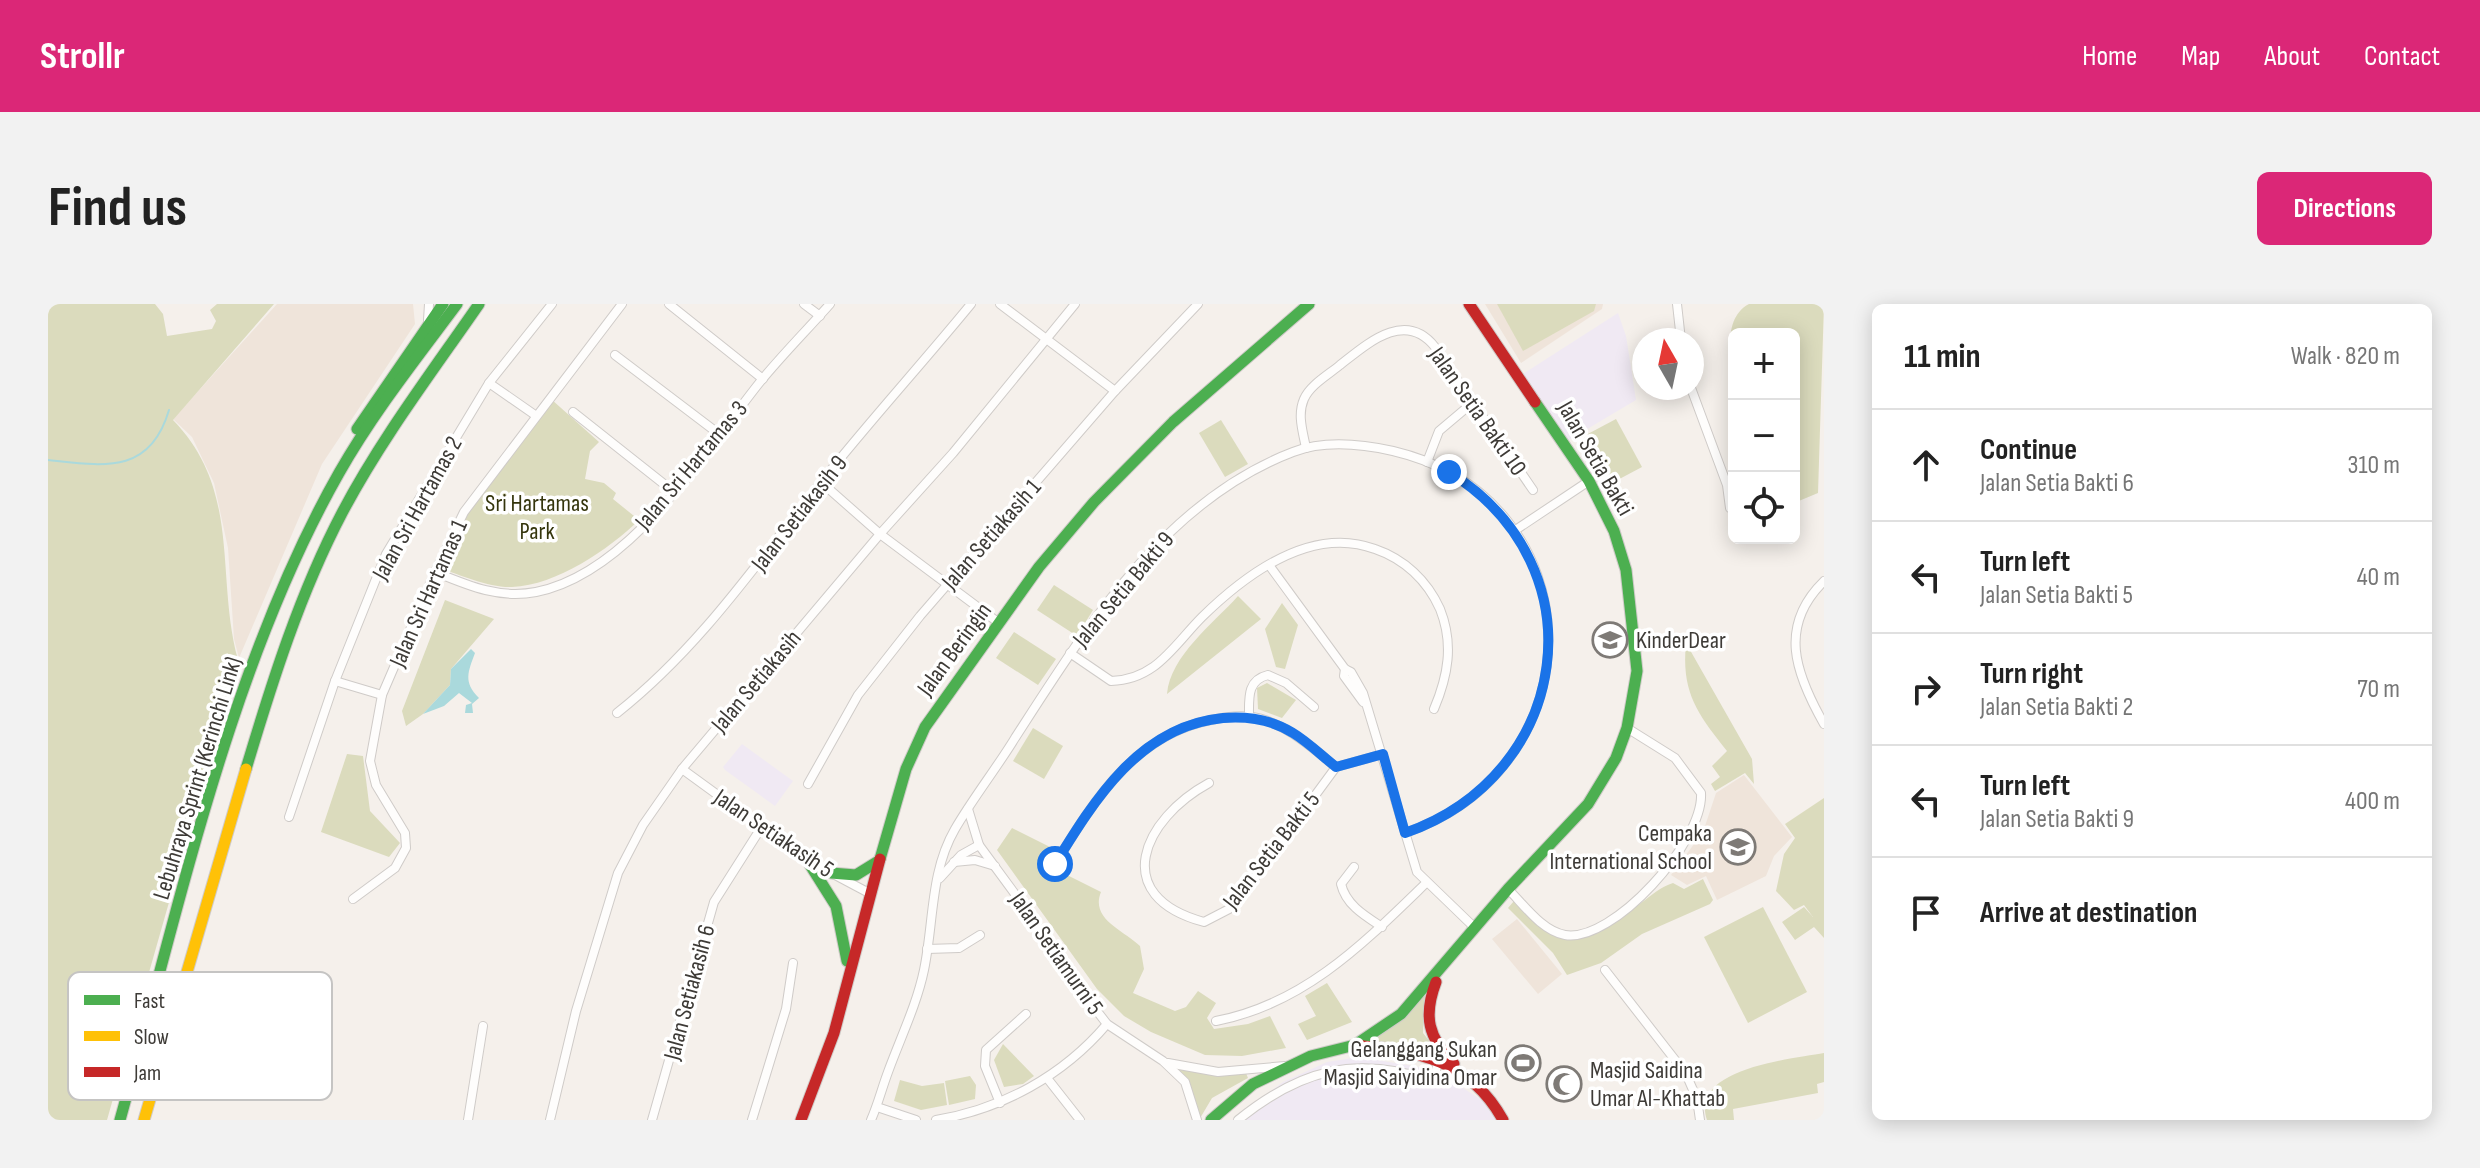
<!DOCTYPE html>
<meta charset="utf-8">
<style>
:root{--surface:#fff;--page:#f2f2f2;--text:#222;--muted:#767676;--line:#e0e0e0;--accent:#db2777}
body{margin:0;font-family:"Sofia Sans Condensed",sans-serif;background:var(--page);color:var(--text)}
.controls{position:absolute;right:24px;top:24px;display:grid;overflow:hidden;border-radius:12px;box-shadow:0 4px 20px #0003}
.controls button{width:72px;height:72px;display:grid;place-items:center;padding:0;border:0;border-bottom:2px solid var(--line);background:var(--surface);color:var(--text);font:40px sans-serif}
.compass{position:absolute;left:1584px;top:24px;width:72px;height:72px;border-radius:50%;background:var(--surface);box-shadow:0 4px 20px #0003;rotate:351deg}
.stop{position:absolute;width:24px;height:24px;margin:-18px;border:6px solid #1a73e8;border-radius:50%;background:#fff}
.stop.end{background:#1a73e8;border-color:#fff;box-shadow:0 2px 8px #0008}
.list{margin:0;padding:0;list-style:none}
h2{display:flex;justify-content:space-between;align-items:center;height:104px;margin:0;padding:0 32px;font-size:34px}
h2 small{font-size:26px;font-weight:400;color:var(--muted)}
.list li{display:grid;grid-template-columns:52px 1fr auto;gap:24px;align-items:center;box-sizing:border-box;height:112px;padding:0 32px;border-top:2px solid var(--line)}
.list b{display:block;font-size:30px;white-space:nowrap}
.list p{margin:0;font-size:26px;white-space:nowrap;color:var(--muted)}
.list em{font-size:26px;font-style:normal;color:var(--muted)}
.icon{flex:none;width:44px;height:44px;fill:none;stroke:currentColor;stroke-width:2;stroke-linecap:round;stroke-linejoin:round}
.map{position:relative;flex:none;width:1776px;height:816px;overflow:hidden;border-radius:12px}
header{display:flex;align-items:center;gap:48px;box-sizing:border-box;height:112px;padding:0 40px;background:var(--accent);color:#fff}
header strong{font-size:38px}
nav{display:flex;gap:44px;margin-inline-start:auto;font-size:28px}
.intro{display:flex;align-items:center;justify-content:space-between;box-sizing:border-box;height:192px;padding:0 48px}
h1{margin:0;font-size:56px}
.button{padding:20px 36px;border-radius:12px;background:var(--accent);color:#fff;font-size:28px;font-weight:700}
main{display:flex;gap:48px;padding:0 48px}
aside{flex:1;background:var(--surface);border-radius:12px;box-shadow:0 4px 20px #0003}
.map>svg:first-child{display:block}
</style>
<header>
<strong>Strollr</strong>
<nav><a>Home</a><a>Map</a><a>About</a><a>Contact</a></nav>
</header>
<div class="intro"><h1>Find us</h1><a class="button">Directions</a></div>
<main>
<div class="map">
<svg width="1776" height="816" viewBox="0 0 1776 816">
<rect width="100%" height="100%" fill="#f5f0eb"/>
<g fill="#f0e9f3">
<polygon points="1570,9 1578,32 1588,96 1519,137 1475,70"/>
<polygon points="694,440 745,477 727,502 677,466 675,463"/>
<polygon points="1311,753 1377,764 1395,771 1435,797 1449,816 1184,816 1235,778 1279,758"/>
</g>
<g fill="#efe4da">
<polygon points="229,0 365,0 367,20 274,160 191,354 186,335 180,244 166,179 144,133 125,115"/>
<polygon points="1437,0 1555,0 1554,5 1473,59"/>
<polygon points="1696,471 1744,533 1726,552 1718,572 1669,596 1658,572 1639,581 1623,571 1655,528 1668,489"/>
<polygon points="1469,615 1514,670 1490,690 1444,635"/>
</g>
<g fill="#dbdbbd">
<path d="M0 0H107L115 10 119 32 164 25 168 17 162 6 169 0H226L125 116C194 187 167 271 190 356L59 816H0Z"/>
<polygon points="1449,0 1548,0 1546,7 1475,47"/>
<path d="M1701 0H1776L1770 189 1746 199V30H1686V82C1682 57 1674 14 1701 0Z"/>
<path d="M503 95 551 138 542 147 537 175 556 179 568 189 565 195 591 216C560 246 509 281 464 283 441 284 413 271 391 264L417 208Z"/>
<polygon points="1568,115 1594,163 1562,180 1536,132"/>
<polygon points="1173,116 1200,160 1177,173 1151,129"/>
<polygon points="1006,281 1045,306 1029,332 989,306"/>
<path d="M1190 292 1213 315 1119 390C1122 352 1166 319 1190 292Z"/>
<polygon points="397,296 446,315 403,365 402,381 375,410 358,422 354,407"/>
<polygon points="1234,299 1250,321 1237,365 1228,363 1217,325"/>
<polygon points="966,328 1008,355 990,381 948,354"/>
<path d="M1638 339 1704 455 1706 480 1697 469 1667 487 1663 480 1672 473 1664 462 1679 447C1650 410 1633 389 1638 339Z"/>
<polygon points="1219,379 1248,396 1234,414 1210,405 1209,384"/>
<polygon points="985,424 1015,442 996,475 965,457"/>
<polygon points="299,450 315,452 322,507 352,539 341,553 273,528"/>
<polygon points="1776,494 1776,634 1766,623 1747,636 1734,618 1756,603 1765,613 1756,601 1746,606 1728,587 1736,550 1747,534 1737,520"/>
<path d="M964 524 1004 544 999 561 1053 588C1042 615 1075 626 1092 642L1096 665 1085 689 1127 707 1138 703 1150 687 1168 699 1159 714 1166 725 1200 720 1222 712 1238 744 1194 752 1157 751 1103 728 1076 712 1049 685 949 546Z"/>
<path d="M1655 575 1665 596 1662 600 1594 630 1553 659 1519 671 1505 649 1460 604 1466 597C1518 653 1535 641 1593 599 1604 591 1612 583 1625 579L1636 585Z"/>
<polygon points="1715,603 1759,688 1700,719 1656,633"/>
<polygon points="1279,679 1304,718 1259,736 1250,720 1268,712 1257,692"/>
<polygon points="1377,689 1375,729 1392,751 1354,739 1320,738 1353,715"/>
<polygon points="955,740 986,772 975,780 956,783 946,756"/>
<path d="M1776 749V778L1769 780 1770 789 1685 805 1686 816H1659C1641 764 1744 755 1776 749Z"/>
<polygon points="1124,762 1160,770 1197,767 1200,774 1164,794 1151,816 1149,804"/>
<polygon points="922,772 928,781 927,795 901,801 897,777"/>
<polygon points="852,776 874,782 896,779 899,801 873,806 846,797"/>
</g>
<path fill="#aad9dc" d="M423 345 427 349C420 368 415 378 431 394L424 400 425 409H417L418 401 424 399 411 389 396 402 375 410 402 381 403 365Z"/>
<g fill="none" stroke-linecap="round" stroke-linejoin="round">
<path stroke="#aad9dc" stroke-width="2" d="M0 156C56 162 102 171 121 106"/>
<defs>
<g id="street">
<polyline points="621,0 715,75"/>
<polyline points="756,0 772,12"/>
<polyline points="952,0 1067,87"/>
<polyline points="1629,0 1633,36"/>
<polyline points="380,16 381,0"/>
<polyline points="567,51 671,130"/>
<polyline points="441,79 487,111"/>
<polyline points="1643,84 1679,181 1682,204"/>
<polyline points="525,108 626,188"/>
<path d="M1258 144C1255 128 1249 111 1256 95 1262 81 1280 71 1292 61 1319 40 1357 5 1387 43L1485 186"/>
<polyline points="1379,158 1391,127 1423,100"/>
<polyline points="773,178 832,230 951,319"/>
<polyline points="1466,227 1541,177"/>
<polyline points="1221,261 1297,365 1303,368 1315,389 1369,568 1427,624"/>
<path d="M387 268C421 282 451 295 488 288 583 269 656 148 712 78 734 51 759 26 782 0"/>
<path d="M1776 277C1730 322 1747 369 1776 420"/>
<path d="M1022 349 1063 377C1108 376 1126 341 1154 313 1198 270 1263 221 1327 245 1356 255 1379 276 1392 305 1406 340 1400 372 1386 405"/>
<polyline points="1297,365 1296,372 1315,398"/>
<polyline points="287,377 334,391"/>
<path d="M569 409C650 345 707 262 770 182 819 120 873 61 923 0"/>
<path d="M1201 412C1201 394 1199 376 1220 371L1238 379 1266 403"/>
<polyline points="634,465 759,556 821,589"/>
<path d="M1161 479C1095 515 1060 592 1156 618L1185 603 1288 463 1335 450"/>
<polyline points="760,480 810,391 872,312 1067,87 1150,0"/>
<polyline points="920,505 931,541 978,605 1011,658 1059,720 1115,757 1137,778 1149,816"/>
<polyline points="241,513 287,377 338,250 441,79 504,0"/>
<polyline points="906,558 927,556 947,562"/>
<path d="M1007 560C1045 498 1087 430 1163 416 1181 412 1200 410 1217 416 1245 426 1266 445 1288 463"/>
<path d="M1306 563 1293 580C1298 601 1317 612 1334 623"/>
<polyline points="892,574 913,551 931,541"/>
<path d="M1460 585C1476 601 1494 627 1517 631 1565 639 1656 537 1653 489L1627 454 1579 424"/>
<polyline points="305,595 347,564 358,544 357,529 328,481 322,457 334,391 387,268 416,208 574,0"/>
<polyline points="879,645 911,644 932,631"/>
<polyline points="1557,666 1638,770 1649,795 1652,816"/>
<path d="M1168 717C1256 700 1315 640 1377 580"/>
<polyline points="1120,759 1170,768 1237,762"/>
<polyline points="999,774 1032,816"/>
<polyline points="952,799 937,762 938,746 978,710"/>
<polyline points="829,803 868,816"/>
<polyline points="420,816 435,722"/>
<polyline points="502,816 528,707 570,569 595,521 634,465 832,230 905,149 1027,0"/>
<polyline points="604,816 666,598 713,524"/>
<polyline points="704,816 738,705 745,659"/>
<path d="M823 816C830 800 834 784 840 768 852 735 869 700 876 666 886 618 882 568 907 525 925 494 948 465 967 434 1038 324 1116 197 1245 148 1276 136 1314 140 1345 147 1548 195 1552 462 1357 529"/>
<path d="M888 816C954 805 1015 772 1059 720"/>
<path d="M1190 816C1253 765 1308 751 1386 777L1390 757"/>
</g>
<g id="fast">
<polyline points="309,125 395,0"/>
<path d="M198 465C224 378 252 289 294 209 333 135 384 68 431 0"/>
<polyline points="832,555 858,465 877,423 991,263 1046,198 1125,118 1261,0"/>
<polyline points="759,556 788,602 799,657"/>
<polyline points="783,569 808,571 829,558"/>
<path d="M72 816C131 604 182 361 291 169 325 109 368 55 409 0"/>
<polyline points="1163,816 1205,780 1263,752 1307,741 1353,710 1460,585 1540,500 1568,454 1579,424 1589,367 1578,266 1566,227 1541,177 1487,98"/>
</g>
<polyline id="slow" points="96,816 198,465"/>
<g id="jam">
<polyline points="1421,0 1487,98"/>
<path d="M1388 678C1375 712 1380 734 1406 760"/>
<path d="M1307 741C1370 747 1422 756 1455 816"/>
<polyline points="753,816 786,729 832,555"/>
</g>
</defs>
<use href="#street" stroke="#cfcbc8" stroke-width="10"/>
<use href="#fast" stroke="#cfcbc8" stroke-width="13"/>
<use href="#slow" stroke="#cfcbc8" stroke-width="13"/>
<use href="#jam" stroke="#cfcbc8" stroke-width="13"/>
<use href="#street" stroke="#fefdfc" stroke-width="8"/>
<use href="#fast" stroke="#4caf50" stroke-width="11"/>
<use href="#slow" stroke="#ffc107" stroke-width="11"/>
<use href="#jam" stroke="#c62828" stroke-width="11"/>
</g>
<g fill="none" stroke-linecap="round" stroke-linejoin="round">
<path stroke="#1a73e8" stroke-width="10" d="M1007 560C1047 495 1092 422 1175 414 1200 412 1223 415 1245 429 1260 438 1274 452 1288 463L1335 450 1357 529C1523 471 1554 263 1401 168"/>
</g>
<defs>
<symbol id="school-ring" viewBox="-11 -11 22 22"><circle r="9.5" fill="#fff" stroke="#7e7a76" stroke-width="1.5"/><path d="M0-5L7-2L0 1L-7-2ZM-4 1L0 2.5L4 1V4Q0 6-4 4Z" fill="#7e7a76"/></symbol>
<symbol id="stadium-ring" viewBox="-11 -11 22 22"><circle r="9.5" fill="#fff" stroke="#7e7a76" stroke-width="1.5"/><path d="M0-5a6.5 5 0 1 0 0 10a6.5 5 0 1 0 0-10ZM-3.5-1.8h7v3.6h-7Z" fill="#7e7a76"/></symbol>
<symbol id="mosque-ring" viewBox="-11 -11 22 22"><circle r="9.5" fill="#fff" stroke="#7e7a76" stroke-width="1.5"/><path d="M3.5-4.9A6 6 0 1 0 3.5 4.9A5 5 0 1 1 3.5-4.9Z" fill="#7e7a76"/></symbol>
</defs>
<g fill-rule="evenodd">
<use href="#school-ring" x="1542" y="316" width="40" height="40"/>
<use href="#school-ring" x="1670" y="523" width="40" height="40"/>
<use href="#stadium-ring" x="1455" y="739" width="40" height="40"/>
<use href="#mosque-ring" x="1496" y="760" width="40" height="40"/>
</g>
<g text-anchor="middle" stroke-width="7" stroke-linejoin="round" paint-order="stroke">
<g font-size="24" fill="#3e3b37" stroke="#fff">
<text transform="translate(1430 107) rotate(55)" y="8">Jalan Setia Bakti 10</text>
<text transform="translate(1548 154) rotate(60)" y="8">Jalan Setia Bakti</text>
<text transform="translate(643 161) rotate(-50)" y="8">Jalan Sri Hartamas 3</text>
<text transform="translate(369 204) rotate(-61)" y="8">Jalan Sri Hartamas 2</text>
<text transform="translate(751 209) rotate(-52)" y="8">Jalan Setiakasih 9</text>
<text transform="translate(943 230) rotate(-49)" y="8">Jalan Setiakasih 1</text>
<text transform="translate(1075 285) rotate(-50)" y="8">Jalan Setia Bakti 9</text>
<text transform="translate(380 289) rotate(-66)" y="8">Jalan Sri Hartamas 1</text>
<text transform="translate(906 345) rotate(-54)" y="8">Jalan Beringin</text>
<text transform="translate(708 377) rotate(-50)" y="8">Jalan Setiakasih</text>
<text transform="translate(149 474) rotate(-73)" y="8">Lebuhraya Sprint (Kerinchi Link)</text>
<text transform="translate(726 529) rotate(34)" y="8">Jalan Setiakasih 5</text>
<text transform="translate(1223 546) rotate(-52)" y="8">Jalan Setia Bakti 5</text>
<text transform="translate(1009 649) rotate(55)" y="8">Jalan Setiamurni 5</text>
<text transform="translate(641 688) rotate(-75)" y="8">Jalan Setiakasih 6</text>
</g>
<g font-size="24" fill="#34350c" stroke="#fff">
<text x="489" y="207">Sri Hartamas<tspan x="489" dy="28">Park</tspan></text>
</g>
<g font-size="24" fill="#3e3b37" stroke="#fff" text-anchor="start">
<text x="1588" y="344">KinderDear</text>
<text x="1664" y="537" text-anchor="end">Cempaka<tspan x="1664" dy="28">International School</tspan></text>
<text x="1449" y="753" text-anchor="end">Gelanggang Sukan<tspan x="1449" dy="28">Masjid Saiyidina Omar</tspan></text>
<text x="1542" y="774">Masjid Saidina<tspan x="1542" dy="28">Umar Al-Khattab</tspan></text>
</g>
</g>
<rect x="20" y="668" width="264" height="128" rx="12" fill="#fff" stroke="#c5c4c3" stroke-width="2"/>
<rect x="36" y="691" width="36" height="10" fill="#4caf50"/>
<rect x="36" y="727" width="36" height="10" fill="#ffc107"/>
<rect x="36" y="763" width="36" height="10" fill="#c62828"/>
<g font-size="22" fill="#3e3b37">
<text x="86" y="704">Fast</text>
<text x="86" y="740">Slow</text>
<text x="86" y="776">Jam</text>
</g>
</svg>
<div class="controls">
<button>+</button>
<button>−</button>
<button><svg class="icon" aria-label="locate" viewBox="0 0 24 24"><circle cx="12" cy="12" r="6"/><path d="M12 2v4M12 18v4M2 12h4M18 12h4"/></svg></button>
</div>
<svg class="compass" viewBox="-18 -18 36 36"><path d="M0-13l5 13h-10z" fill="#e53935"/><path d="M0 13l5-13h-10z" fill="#767676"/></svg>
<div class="stop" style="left:1007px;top:560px"></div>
<div class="stop end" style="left:1401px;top:168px"></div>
</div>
<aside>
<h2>11 min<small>Walk · 820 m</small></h2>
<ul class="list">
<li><svg class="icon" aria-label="ahead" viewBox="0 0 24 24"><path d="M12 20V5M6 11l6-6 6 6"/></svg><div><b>Continue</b><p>Jalan Setia Bakti 6</p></div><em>310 m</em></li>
<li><svg class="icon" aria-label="left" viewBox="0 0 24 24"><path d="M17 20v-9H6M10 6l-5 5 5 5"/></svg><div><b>Turn left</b><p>Jalan Setia Bakti 5</p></div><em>40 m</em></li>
<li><svg class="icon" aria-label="right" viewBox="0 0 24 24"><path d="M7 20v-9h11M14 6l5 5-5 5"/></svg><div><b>Turn right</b><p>Jalan Setia Bakti 2</p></div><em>70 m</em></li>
<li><svg class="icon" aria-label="left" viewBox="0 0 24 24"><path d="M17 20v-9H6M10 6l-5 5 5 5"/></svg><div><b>Turn left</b><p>Jalan Setia Bakti 9</p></div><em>400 m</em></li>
<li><svg class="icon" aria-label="arrive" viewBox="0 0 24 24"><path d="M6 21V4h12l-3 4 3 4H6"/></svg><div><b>Arrive at destination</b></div></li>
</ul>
</aside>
</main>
